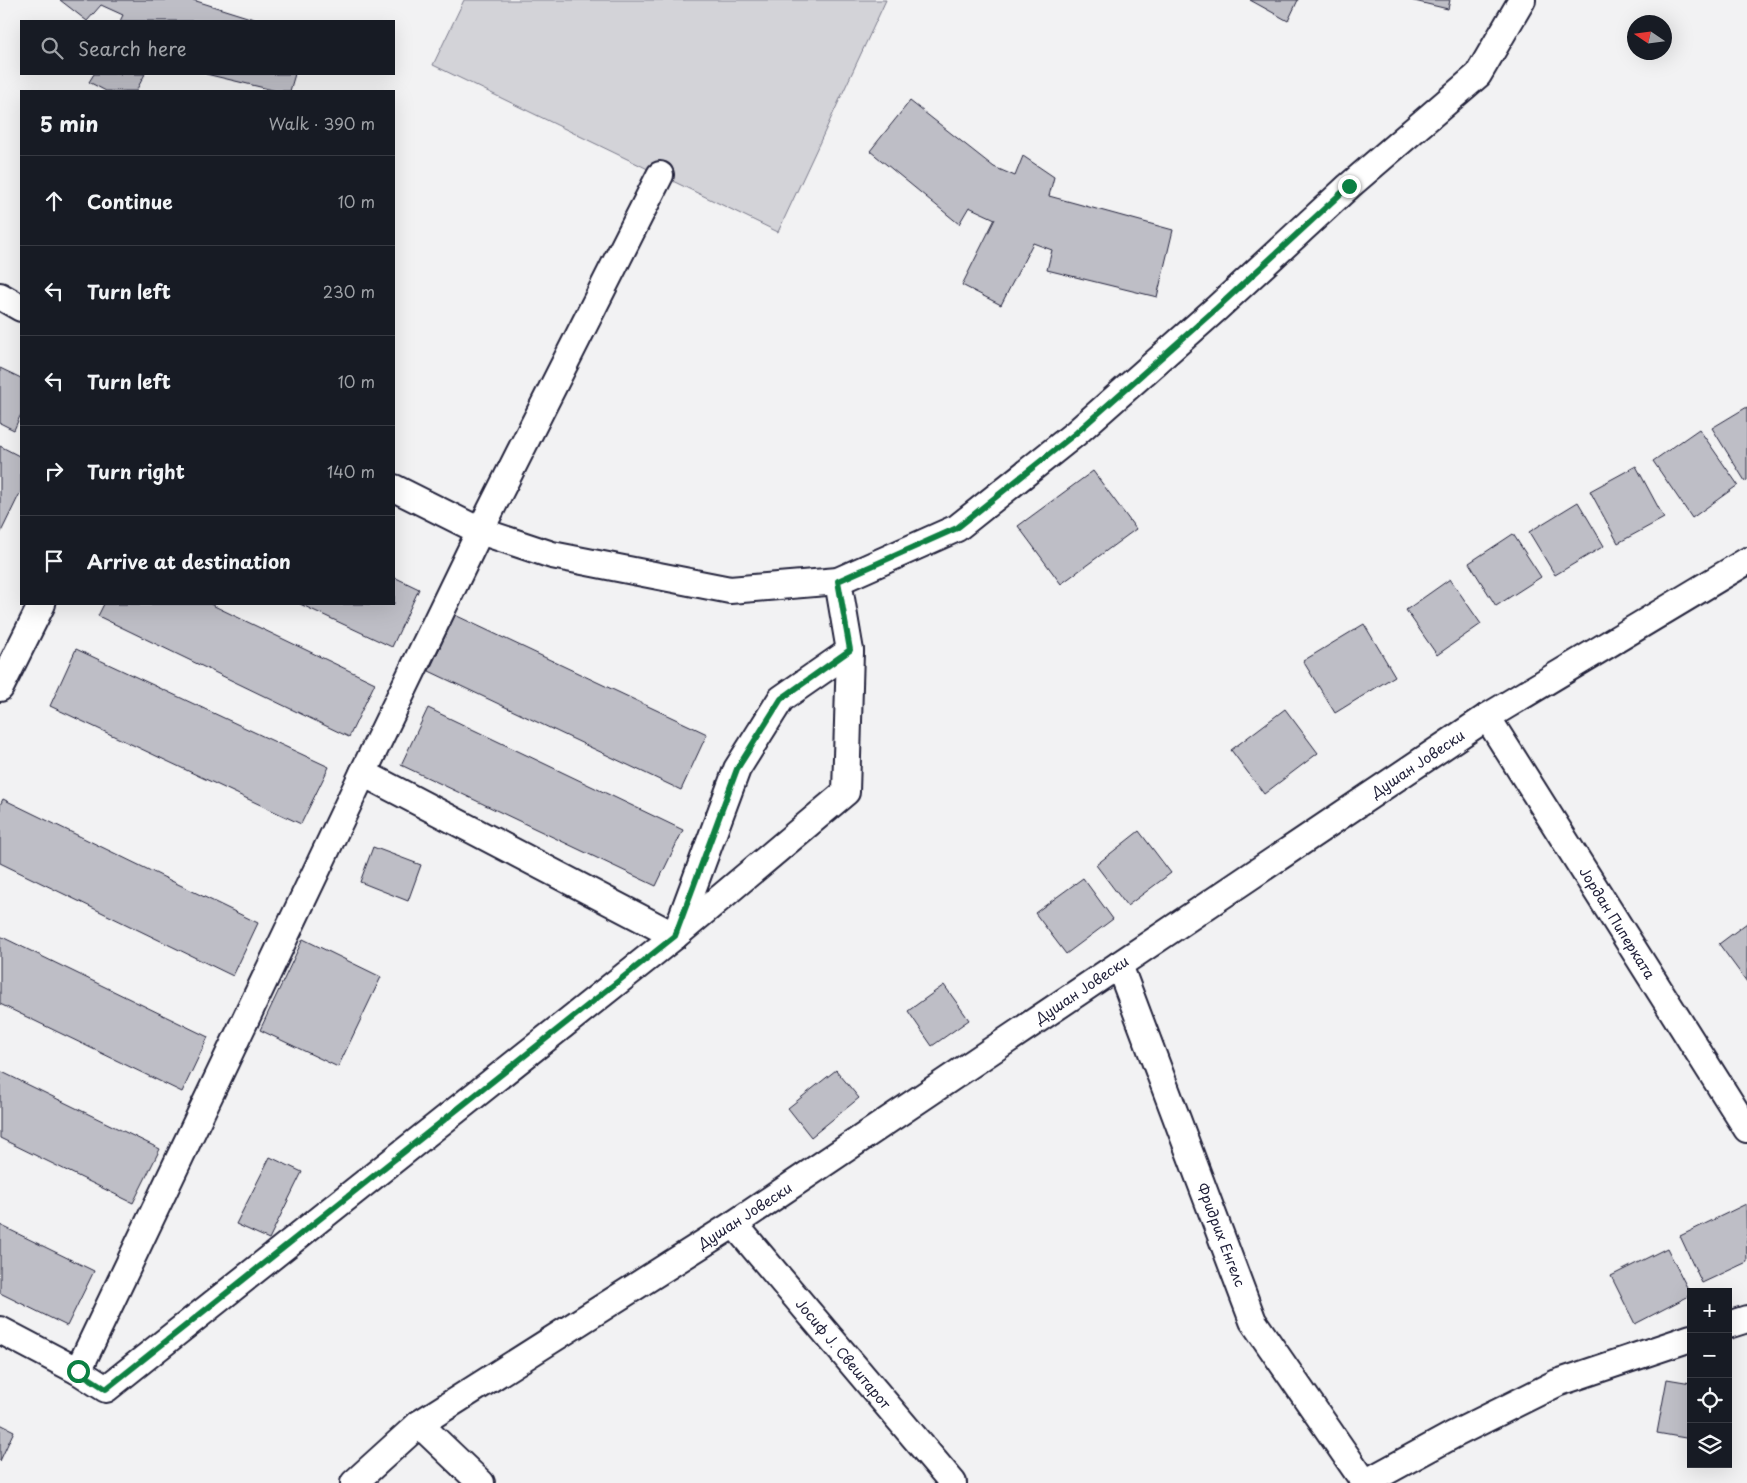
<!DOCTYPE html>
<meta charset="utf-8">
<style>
:root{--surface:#171b24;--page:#242831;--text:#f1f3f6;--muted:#9ea1a6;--line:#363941}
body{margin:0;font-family:"Playpen Sans",sans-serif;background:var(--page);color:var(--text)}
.controls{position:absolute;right:15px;bottom:15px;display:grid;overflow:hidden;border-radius:0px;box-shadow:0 5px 20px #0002}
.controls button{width:45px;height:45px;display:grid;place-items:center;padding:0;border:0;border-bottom:1px solid var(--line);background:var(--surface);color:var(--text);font:25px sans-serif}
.compass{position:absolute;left:1627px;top:15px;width:45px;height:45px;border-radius:50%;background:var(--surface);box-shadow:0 5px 20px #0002;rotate:283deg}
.stop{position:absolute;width:15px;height:15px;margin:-11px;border:4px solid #0b8043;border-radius:50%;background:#fff}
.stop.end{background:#0b8043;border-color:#fff;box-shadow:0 1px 5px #0008}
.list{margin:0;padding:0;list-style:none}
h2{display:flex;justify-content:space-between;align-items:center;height:65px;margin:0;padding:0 20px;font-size:21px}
h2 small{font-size:16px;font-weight:400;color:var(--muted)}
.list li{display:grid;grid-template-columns:32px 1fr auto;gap:15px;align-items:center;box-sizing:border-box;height:90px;padding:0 20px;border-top:1px solid var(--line)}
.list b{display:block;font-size:19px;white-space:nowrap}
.list em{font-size:16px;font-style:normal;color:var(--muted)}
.icon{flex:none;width:28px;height:28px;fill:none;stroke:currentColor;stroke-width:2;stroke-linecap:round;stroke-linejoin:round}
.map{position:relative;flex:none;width:1747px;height:1483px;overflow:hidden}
.search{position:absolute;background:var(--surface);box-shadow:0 5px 20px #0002;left:20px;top:20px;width:375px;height:55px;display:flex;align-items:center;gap:12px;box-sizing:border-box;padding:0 18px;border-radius:0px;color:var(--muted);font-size:19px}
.panel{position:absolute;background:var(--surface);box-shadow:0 5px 20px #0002;left:20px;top:90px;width:375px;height:515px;border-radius:0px}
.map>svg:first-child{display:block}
</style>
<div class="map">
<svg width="1747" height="1483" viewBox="0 0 1747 1483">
<rect width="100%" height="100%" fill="#f2f2f3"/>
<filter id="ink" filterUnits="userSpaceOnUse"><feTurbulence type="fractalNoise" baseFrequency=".02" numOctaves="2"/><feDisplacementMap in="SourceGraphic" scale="10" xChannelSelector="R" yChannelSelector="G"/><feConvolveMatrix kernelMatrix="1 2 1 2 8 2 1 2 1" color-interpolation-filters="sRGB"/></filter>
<g filter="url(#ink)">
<polygon fill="#d3d3d8" stroke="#7a7a8a" points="464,0 886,0 778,232 433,65"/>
<g fill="#bebec6" stroke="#22223b">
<polygon points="60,0 193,0 260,21 120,21 123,15 101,5 87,21"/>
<polygon points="1250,0 1298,0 1288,21"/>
<polygon points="1410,0 1450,0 1448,9"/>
<polygon points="94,74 145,74 136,91 106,91 89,82"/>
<polygon points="206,74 295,74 290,91 277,91"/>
<polygon points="910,101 994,167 1015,176 1023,156 1054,177 1049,196 1173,230 1157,297 1047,270 1052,250 1033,243 1001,305 962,285 995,219 969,207 959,224 870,151"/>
<polygon points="0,368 21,378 21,414 14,430 0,423"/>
<polygon points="1747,407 1747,480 1745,481 1712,428"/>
<polygon points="1699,429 1738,485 1692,518 1653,461"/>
<polygon points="0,446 21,457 21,491 0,534"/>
<polygon points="1636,466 1664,518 1618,543 1590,491"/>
<polygon points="1093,471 1136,529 1061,584 1018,526"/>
<polygon points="1578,502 1604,546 1555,575 1529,532"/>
<polygon points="1513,534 1541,577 1496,606 1469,563"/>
<polygon points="394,577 419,589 392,647 300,604 394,604"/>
<polygon points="1450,579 1481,624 1437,655 1406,610"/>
<polygon points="104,604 210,604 375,683 349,737 98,616"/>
<polygon points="455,615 707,734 681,790 429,671"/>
<polygon points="1364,624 1395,676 1335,713 1303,661"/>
<polygon points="76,649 329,767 301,824 50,706"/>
<polygon points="428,708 683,830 656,886 401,765"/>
<polygon points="1285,709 1318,753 1264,794 1231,750"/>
<polygon points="3,799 258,923 233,976 0,863 0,805"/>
<polygon points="1139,831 1171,873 1127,906 1096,865"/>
<polygon points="373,847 421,865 408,901 360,882"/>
<polygon points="1083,878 1113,919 1066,954 1035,913"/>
<polygon points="1747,923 1747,982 1719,944"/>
<polygon points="0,936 208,1037 182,1092 0,1004"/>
<polygon points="303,939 381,977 338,1067 260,1030"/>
<polygon points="944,985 969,1020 932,1046 908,1011"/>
<polygon points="836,1070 859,1098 811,1137 788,1108"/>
<polygon points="0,1071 160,1149 133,1203 0,1138"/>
<polygon points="270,1157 302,1172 269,1239 236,1224"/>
<polygon points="1746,1204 1747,1262 1702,1283 1680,1236"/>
<polygon points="0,1225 94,1271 67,1326 0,1293"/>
<polygon points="1667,1248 1691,1295 1635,1324 1611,1276"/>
<polygon points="1667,1379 1691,1383 1691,1439 1657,1433"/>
<polygon points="0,1424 14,1431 0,1461"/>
</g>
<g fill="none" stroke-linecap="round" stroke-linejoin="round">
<defs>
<g id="minor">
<polyline points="660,175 480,531 363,773 78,1371 106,1389 675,936 846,792 850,651 838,581"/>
<polyline points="0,296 21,308"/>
<polyline points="394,488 480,531 552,555 730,590 838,581 957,528 1076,433 1217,308 1349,186 1478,75 1522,0"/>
<polyline points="0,688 42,604"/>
<polyline points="1487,717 1747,1129"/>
<polyline points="363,773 675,936 737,769 781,699 850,651"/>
<polyline points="1119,965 1253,1321 1365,1483"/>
<polyline points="734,1224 953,1483"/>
<polyline points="1728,1325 1747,1319"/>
<polyline points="0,1330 78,1371"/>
<polyline points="419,1424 481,1483"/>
<polyline points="354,1483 419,1424 734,1224 1487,717 1747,561"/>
<polyline points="1365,1483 1453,1435 1557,1383 1691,1338"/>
</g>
</defs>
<use href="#minor" stroke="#22223b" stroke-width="30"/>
<use href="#minor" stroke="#fff" stroke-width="26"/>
</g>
</g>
<g fill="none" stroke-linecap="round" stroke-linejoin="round" filter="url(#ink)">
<polyline stroke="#0b8043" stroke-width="6" points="78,1371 106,1389 675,936 737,769 781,699 850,650 838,581 957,528 1076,433 1217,308 1349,186"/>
</g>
<g text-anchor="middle" stroke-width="4" stroke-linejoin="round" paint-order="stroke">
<g font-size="14" fill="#22223b" stroke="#fff">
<text transform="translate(1418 764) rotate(-34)" y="5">Душан Јовески</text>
<text transform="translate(1617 923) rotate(58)" y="5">Јордан Пиперката</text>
<text transform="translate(1082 990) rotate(-34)" y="5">Душан Јовески</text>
<text transform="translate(745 1216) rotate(-33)" y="5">Душан Јовески</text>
<text transform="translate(1221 1235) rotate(69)" y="5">Фридрих Енгелс</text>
<text transform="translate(843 1354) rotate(50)" y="5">Јосиф Ј. Свештарот</text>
</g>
</g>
</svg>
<div class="controls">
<button>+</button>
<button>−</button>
<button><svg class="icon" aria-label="locate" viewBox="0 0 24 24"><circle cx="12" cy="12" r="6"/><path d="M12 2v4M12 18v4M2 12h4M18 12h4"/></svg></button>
<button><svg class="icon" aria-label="layers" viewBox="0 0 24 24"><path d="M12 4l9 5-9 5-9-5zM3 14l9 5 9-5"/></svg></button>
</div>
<svg class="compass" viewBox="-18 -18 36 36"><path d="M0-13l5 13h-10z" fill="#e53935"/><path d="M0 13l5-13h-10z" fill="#9ea1a6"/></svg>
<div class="stop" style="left:78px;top:1371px"></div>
<div class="stop end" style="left:1349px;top:186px"></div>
<div class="search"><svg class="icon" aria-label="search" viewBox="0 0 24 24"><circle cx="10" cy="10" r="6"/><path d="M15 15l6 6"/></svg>Search here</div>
<section class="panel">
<h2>5 min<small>Walk · 390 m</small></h2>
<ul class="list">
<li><svg class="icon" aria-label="ahead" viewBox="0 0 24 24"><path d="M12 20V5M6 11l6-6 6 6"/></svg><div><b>Continue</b></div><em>10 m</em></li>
<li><svg class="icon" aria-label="left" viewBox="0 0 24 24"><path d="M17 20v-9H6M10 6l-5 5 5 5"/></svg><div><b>Turn left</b></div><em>230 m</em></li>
<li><svg class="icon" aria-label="left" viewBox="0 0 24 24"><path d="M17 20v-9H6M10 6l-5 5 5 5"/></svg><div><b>Turn left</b></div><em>10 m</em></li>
<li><svg class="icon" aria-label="right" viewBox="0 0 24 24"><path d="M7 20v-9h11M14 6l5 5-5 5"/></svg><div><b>Turn right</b></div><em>140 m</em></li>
<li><svg class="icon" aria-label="arrive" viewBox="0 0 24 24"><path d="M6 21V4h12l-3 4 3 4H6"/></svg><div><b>Arrive at destination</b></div></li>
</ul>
</section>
</div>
